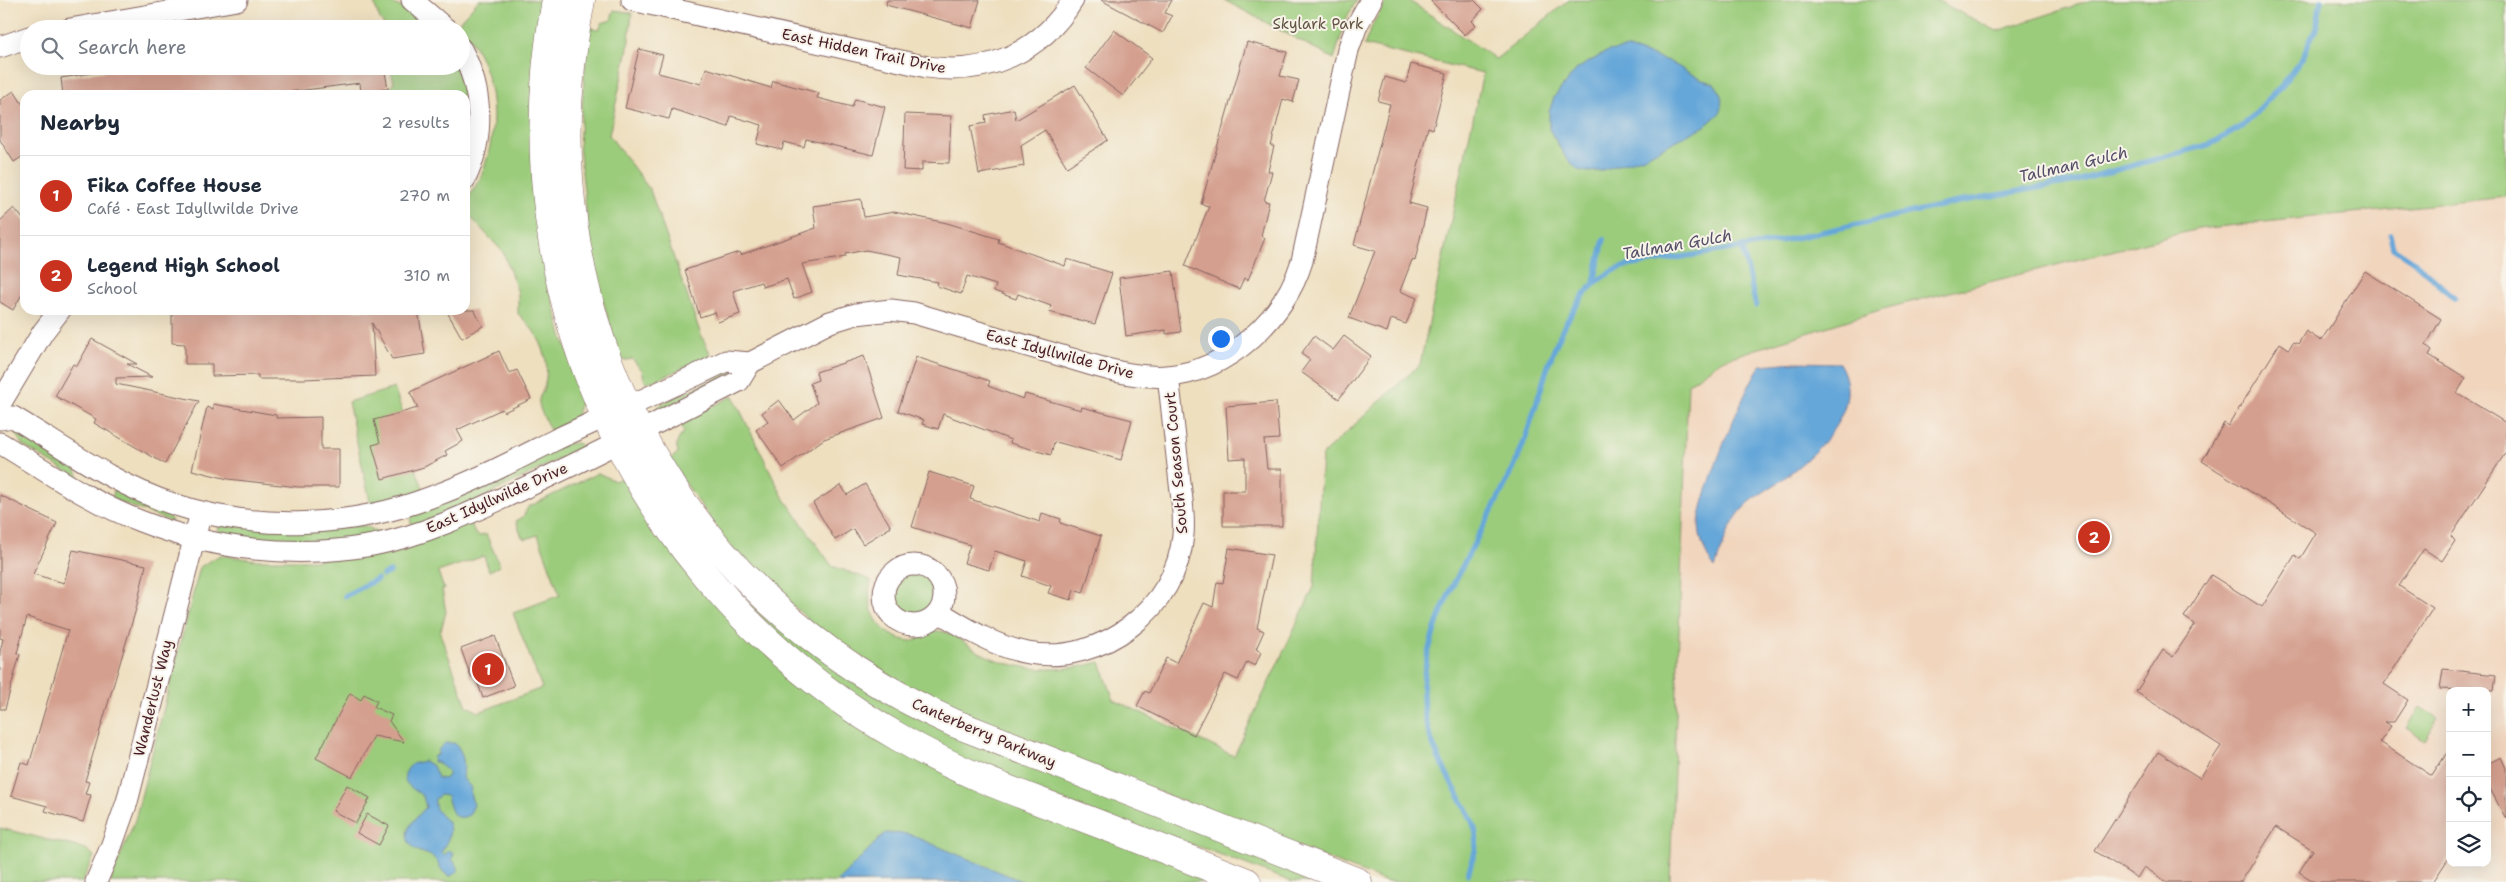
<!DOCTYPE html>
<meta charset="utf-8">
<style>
:root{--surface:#fff;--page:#f2f2f3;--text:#1f2937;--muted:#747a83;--line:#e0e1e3;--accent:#c8321e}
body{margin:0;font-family:"Shantell Sans",sans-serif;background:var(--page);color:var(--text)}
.controls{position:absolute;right:15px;bottom:15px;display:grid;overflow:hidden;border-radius:10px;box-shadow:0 5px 20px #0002}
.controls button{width:45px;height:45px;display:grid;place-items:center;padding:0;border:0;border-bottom:1px solid var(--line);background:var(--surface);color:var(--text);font:25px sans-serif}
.you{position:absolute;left:1220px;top:338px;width:18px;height:18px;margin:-12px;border:4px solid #fff;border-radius:50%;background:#1a73e8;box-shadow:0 0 0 8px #1a73e833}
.badge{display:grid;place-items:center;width:32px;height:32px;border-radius:50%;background:var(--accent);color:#fff;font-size:16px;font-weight:700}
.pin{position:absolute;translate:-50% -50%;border:2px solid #fff;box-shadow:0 1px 5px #0006}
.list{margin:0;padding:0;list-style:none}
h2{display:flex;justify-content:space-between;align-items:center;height:65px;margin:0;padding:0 20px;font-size:21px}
h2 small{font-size:16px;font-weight:400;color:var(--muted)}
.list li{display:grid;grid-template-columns:32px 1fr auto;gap:15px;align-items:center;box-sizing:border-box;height:80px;padding:0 20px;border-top:1px solid var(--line)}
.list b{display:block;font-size:19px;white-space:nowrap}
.list p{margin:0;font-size:16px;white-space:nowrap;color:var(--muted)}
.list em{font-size:16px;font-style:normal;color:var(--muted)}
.icon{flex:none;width:28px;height:28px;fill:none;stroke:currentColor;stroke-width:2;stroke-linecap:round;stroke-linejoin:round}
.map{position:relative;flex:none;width:2506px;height:882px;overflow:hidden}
.search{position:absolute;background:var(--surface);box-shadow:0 5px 20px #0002;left:20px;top:20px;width:450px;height:55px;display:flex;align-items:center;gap:12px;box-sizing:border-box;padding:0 18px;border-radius:28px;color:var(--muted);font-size:19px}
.panel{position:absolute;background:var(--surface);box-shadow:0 5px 20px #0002;left:20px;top:90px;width:450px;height:225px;border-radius:15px}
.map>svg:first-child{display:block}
</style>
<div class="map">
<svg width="2506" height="882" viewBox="0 0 2506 882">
<rect width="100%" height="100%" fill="#f7f3e8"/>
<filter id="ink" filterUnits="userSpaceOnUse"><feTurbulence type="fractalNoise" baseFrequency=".02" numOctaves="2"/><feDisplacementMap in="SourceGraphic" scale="10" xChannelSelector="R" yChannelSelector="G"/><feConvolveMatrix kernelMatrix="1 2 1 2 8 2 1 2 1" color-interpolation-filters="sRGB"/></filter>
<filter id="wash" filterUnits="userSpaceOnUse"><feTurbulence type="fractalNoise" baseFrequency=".0096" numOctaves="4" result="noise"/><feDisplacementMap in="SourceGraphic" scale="20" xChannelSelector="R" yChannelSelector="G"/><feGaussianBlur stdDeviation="1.12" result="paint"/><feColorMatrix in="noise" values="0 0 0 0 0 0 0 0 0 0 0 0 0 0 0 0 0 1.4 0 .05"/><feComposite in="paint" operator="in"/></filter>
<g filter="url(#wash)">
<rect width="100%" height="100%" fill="#eedfbf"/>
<path fill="#f1d5bd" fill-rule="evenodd" d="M2506 197V882H1670L1688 384 1722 360 1883 309 2198 229ZM2450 691H2487V863H2450Z"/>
<g fill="#9bcc7c" stroke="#727654">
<path d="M373 0C394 0 415 14 430 29H388L380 20Z"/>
<path d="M479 0H544L532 95 533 185 539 236 549 286 561 332 582 395 577 415 551 432C547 423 540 412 539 403 538 397 544 390 545 384 551 355 539 333 518 314V293L503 252 465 211C465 198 477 187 482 174 502 122 495 65 458 23Z"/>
<polygon points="1224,0 1357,0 1347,17 1334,59"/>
<path d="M1387 0H1408L1496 59 1569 0H1936L1997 31 2092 0H2506V197L2198 229 1883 309 1722 360 1688 384 1670 882H1387L1108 772 918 693 819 630 730 546 669 460 678 453C675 443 678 439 684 432L680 422 733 396 782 495 832 566 871 580C865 605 875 630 901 639 905 640 912 642 916 640 925 637 932 628 944 632 957 635 969 647 981 653 1019 672 1059 673 1100 662L1114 700 1234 756 1314 587 1322 455 1420 364 1483 73 1364 45 1374 22Z"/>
<polygon points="614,10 632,13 628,48 609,135 650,190 701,335 711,355 654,381 645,382 642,370 632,359 621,361 592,264 579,145 588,28 599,29 602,23 611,20"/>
<polygon points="390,66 456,66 464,95 376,95 389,90 394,82"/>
<polygon points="732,370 736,372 659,411 657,409 661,404"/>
<polygon points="394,388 417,453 416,470 425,492 371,506 348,402"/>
<polygon points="16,431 73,464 80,479 23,446 15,433"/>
<polygon points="577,443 584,447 469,504 414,525 411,523 410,517 412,514 566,444"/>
<polygon points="598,473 615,481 623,477 689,574 720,609 787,673 1217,882 110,882 135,820 200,567 220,555 257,560 318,560 471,523 475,534 480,536 486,534 500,566 489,571 484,556 438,572 444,589 442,589 446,612 440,633 467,706 479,712 542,688 513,613 560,595 538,535 526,539 522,537 516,521 523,517 528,507"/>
<path d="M114 490H117C131 496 170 508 172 522L112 499Z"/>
<polygon points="219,526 366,526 379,533 341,540 276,543 218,533"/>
<polygon points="695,545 804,641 1341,882 1292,882 1203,848 1135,828 951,758 799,659"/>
<circle cx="914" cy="596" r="22"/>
<polygon points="2420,707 2438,718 2425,740 2407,728"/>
<polygon points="0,828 86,849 94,856 82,882 0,882"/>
</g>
<g fill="#66a7d9" stroke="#586382">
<polygon points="1628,48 1668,61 1702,80 1714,83 1722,95 1721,112 1705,126 1644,157 1599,171 1588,172 1578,170 1566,158 1549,129 1549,112 1554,97 1577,69 1608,51"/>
<path d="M1796 362 1839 363C1867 409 1816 453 1783 479 1768 490 1751 498 1740 512 1728 528 1721 550 1715 568 1706 556 1700 541 1699 526 1698 501 1745 386 1761 365Z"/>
<path d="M445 743H454C463 749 466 767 462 777L471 788 470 794 474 805 469 815C452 823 451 809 447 796L440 795 435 799C432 823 465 813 441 853L444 856 448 850 454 853 452 859 458 867V871L451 876C441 875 440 863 433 857 427 853 420 853 415 849 396 833 416 819 426 807L423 796C411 787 395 781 412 764L424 761 433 766 438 778 445 779 448 775V771L437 762H433L434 756 438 755V750Z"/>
<polygon points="885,833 908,834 1024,882 837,882"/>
</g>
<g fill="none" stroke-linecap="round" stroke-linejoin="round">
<g stroke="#66a7d9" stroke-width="5.5">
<polyline points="2390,235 2393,248 2416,263 2454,298"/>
<polyline points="1742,247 1756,306"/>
<polyline points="1594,282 1604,239"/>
<polyline points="383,575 390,572"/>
<polyline points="345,596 377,579"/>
<path d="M1468 874C1472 861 1478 847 1476 834 1474 820 1465 808 1459 796 1440 763 1422 730 1423 691 1425 612 1485 533 1516 462 1538 413 1544 357 1573 311 1587 288 1601 274 1626 266L1781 241 1958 202 2076 181 2211 144 2243 126 2283 84 2303 57 2317 25 2321 0"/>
</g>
</g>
<g id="blocks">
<g fill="#d49f8e">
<polygon points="887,0 980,0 972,28 886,5"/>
<polygon points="1101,0 1172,0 1165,13 1172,16 1163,33"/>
<polygon points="1430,0 1474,0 1483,9 1472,21 1476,25 1465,35"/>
<polygon points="1114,30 1152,58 1123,96 1086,68"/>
<polygon points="1247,42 1287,52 1280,76 1299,80 1293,102 1283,99 1271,146 1274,146 1268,171 1272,172 1264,201 1269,202 1261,236 1265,238 1248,280 1244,278 1239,289 1185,266 1209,206 1201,204"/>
<polygon points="639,49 663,55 658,73 701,84 706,68 771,88 773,81 819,93 817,98 852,107 855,99 885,107 873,155 806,139 804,147 784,142 782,150 757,144 762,125 731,116 728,127 672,109 669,119 625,108"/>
<polygon points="1411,64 1447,73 1433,129 1428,127 1409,203 1427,208 1415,261 1412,260 1400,291 1417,298 1406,324 1391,319 1387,332 1349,318 1375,251 1354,245 1390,104 1378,101 1385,77 1406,83"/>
<polygon points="137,66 384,66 388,89 361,93 360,83 289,92 289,95 63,95 61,78"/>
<polygon points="1075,85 1108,140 1067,167 1045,130 1021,145 1024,166 979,174 970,126 986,123 985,115 1014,109 1016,120"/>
<polygon points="14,91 25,108 25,155 14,162 0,140 0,100"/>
<polygon points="905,114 951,116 949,163 922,162 922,171 903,170"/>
<polygon points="861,199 864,217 894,212 947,223 999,239 998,242 1065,266 1067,259 1112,273 1095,324 1049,312 1051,306 1018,294 1016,299 994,291 996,285 967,276 961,294 937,286 938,282 898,275 901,257 866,250 845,254 845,257 835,259 802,264 812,292 794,299 787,279 763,287 761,282 733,291 740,314 718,322 715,312 700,317 685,270 739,252 740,255 816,228 813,206"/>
<polygon points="14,208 25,221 25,289 13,310 0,302 0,221"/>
<polygon points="1173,271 1181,332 1166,334 1166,330 1126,336 1119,278"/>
<polygon points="2365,271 2441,319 2426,345 2432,350 2429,355 2466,378 2457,393 2506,423 2506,452 2451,536 2455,541 2442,561 2424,549 2399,586 2433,608 2384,684 2408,700 2394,722 2384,722 2391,726 2380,742 2432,776 2450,748 2450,856 2433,882 2315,882 2299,872 2313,850 2276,827 2241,882 2167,882 2144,867 2137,878 2095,851 2158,752 2200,778 2221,746 2136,692 2163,650 2173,657 2195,624 2184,617 2211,575 2262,607 2295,555 2300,559 2316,533 2202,461 2224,423 2228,426 2280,343 2289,349 2293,342 2298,344 2306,331 2321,341"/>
<polygon points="172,310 418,310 425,354 392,359 372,323 375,376 304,379 258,379 258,375 212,376 212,364 185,364 185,344 172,343"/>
<polygon points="446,310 474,310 483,326 462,338"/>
<polygon points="1314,336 1333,350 1344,336 1371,356 1339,399 1301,372 1310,360 1301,354"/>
<polygon points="92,339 137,364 127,364 152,377 116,378 116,384 199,401 165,464 94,423 96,419 55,396 73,364 77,366"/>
<polygon points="499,351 509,373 517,370 531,399 504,412 502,409 457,430 463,441 445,451 447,455 424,467 382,479 372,445 380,443 374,420 418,408 410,392"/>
<polygon points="864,356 884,418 824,439 783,468 756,430 768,421 762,413 779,400 794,420 817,403 810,383 818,380 816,372"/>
<polygon points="916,357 990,381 988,386 1023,399 1025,394 1081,410 1082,407 1132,420 1121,460 1060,443 1054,442 1051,455 1010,443 1011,440 943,414 938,429 922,424 924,420 898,411"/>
<polygon points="1276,402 1279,439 1264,440 1267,469 1282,469 1282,526 1223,526 1223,491 1245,491 1245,458 1229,459 1226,406"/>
<polygon points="213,404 276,415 276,418 321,417 321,449 339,449 339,487 298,487 228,479 192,470 207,407 213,410"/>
<polygon points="929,472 974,486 970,499 1040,522 1042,513 1061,519 1060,523 1101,536 1083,593 1074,590 1071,600 1048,593 1051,586 1022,576 1027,561 995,551 989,570 964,563 970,545 912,527"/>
<polygon points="865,484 891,527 863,544 853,529 835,540 813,503 841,485 847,495"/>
<polygon points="0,495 57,523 33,574 64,583 73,550 146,565 136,609 85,781 89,782 85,794 91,795 83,822 45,811 47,806 11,796 21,762 29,765 68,630 27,617 17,653 20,654 5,709 0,709 0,652 3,639 0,638"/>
<polygon points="1229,548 1272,555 1257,628 1264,631 1256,649 1261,652 1255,666 1247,662 1238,680 1225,674 1194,735 1137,706 1145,691 1149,693 1166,658 1176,663 1204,603 1213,607 1217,582 1223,583"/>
<polygon points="495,636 514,686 483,698 475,675 471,677 461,649"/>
<polygon points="2443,669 2496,675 2494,691 2440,689"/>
<polygon points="350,693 361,700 364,694 377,701 374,707 392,715 389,721 404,742 374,736 352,777 316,758"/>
<polygon points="2501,757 2506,768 2506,819 2487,783 2487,764"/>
<polygon points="347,785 370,798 356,823 333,811"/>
<polygon points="367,814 389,826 379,845 357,833"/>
</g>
</g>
</g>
<g filter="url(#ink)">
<use href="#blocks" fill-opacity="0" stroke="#83625f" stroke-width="1"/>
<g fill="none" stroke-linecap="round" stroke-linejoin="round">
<defs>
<g id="street">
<polyline points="412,0 446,29"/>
<path d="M632 0 927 67C987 76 1041 52 1073 0"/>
<polyline points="70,29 237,0"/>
<polyline points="0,47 29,37"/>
<path d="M461 49C483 90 485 137 465 179"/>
<polyline points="0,404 43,332 60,310"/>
<path d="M0 419 13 417C65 448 115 485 173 504 257 532 352 528 434 496 476 481 517 459 557 439 613 413 670 388 726 361L750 363 830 322 856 314 891 310 914 313C960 327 1006 340 1052 353 1090 364 1128 379 1168 376 1228 371 1285 318 1302 261L1348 50 1357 25 1371 0"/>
<path d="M0 443C45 470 90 502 140 521 214 550 295 559 373 545 425 535 473 512 520 490 594 456 666 418 739 381L750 363"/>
<circle cx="914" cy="595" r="30"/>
<path d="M939 612C967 629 996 647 1028 653 1101 666 1177 608 1183 535 1185 515 1181 494 1179 474 1175 441 1172 408 1168 376"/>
<polyline points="96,882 111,847 127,802 198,524"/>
</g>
<g id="secondary">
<path d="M556 0C499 295 640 590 900 738 956 771 1017 793 1078 816 1134 837 1190 860 1247 882"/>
<path d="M581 0C520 305 670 596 954 723L1358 882"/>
</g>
</defs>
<use href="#street" stroke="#83625f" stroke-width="23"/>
<use href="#secondary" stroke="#83625f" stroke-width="29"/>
<use href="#street" stroke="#fff" stroke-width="21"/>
<use href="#secondary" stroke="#fff" stroke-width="28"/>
</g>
</g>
<g text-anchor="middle" stroke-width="4" stroke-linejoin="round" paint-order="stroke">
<g font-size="15" fill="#625343" stroke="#f7f3e8">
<text x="1318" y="29">Skylark Park</text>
</g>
<g font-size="15" fill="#4a1f2b" stroke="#f7f3e8">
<text transform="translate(864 51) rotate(12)" y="5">East Hidden Trail Drive</text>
<text transform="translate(1060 354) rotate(15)" y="5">East Idyllwilde Drive</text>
<text transform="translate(1176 463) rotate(-95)" y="5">South Season Court</text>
<text transform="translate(497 498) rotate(-24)" y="5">East Idyllwilde Drive</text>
<text transform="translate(153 698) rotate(-76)" y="5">Wanderlust Way</text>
<text transform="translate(984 733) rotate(23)" y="5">Canterberry Parkway</text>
</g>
<g font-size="16" font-style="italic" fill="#544f68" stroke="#f7f3e8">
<text transform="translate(2073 164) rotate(-13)" y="6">Tallman Gulch</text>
<text transform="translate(1677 244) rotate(-10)" y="6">Tallman Gulch</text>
</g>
</g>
</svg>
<div class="controls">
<button>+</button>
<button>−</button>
<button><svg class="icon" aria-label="locate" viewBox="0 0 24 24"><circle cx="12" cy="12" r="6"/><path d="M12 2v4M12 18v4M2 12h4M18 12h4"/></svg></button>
<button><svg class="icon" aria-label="layers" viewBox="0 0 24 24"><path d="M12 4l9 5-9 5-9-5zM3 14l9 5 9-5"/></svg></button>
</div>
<div class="you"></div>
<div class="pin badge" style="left:488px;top:669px">1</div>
<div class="pin badge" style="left:2094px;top:537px">2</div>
<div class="search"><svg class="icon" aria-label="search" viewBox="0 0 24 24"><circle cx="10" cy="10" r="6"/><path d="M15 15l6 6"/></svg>Search here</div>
<section class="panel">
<h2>Nearby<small>2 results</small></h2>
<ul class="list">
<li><span class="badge">1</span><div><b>Fika Coffee House</b><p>Café · East Idyllwilde Drive</p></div><em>270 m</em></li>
<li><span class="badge">2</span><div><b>Legend High School</b><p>School</p></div><em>310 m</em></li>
</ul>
</section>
</div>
